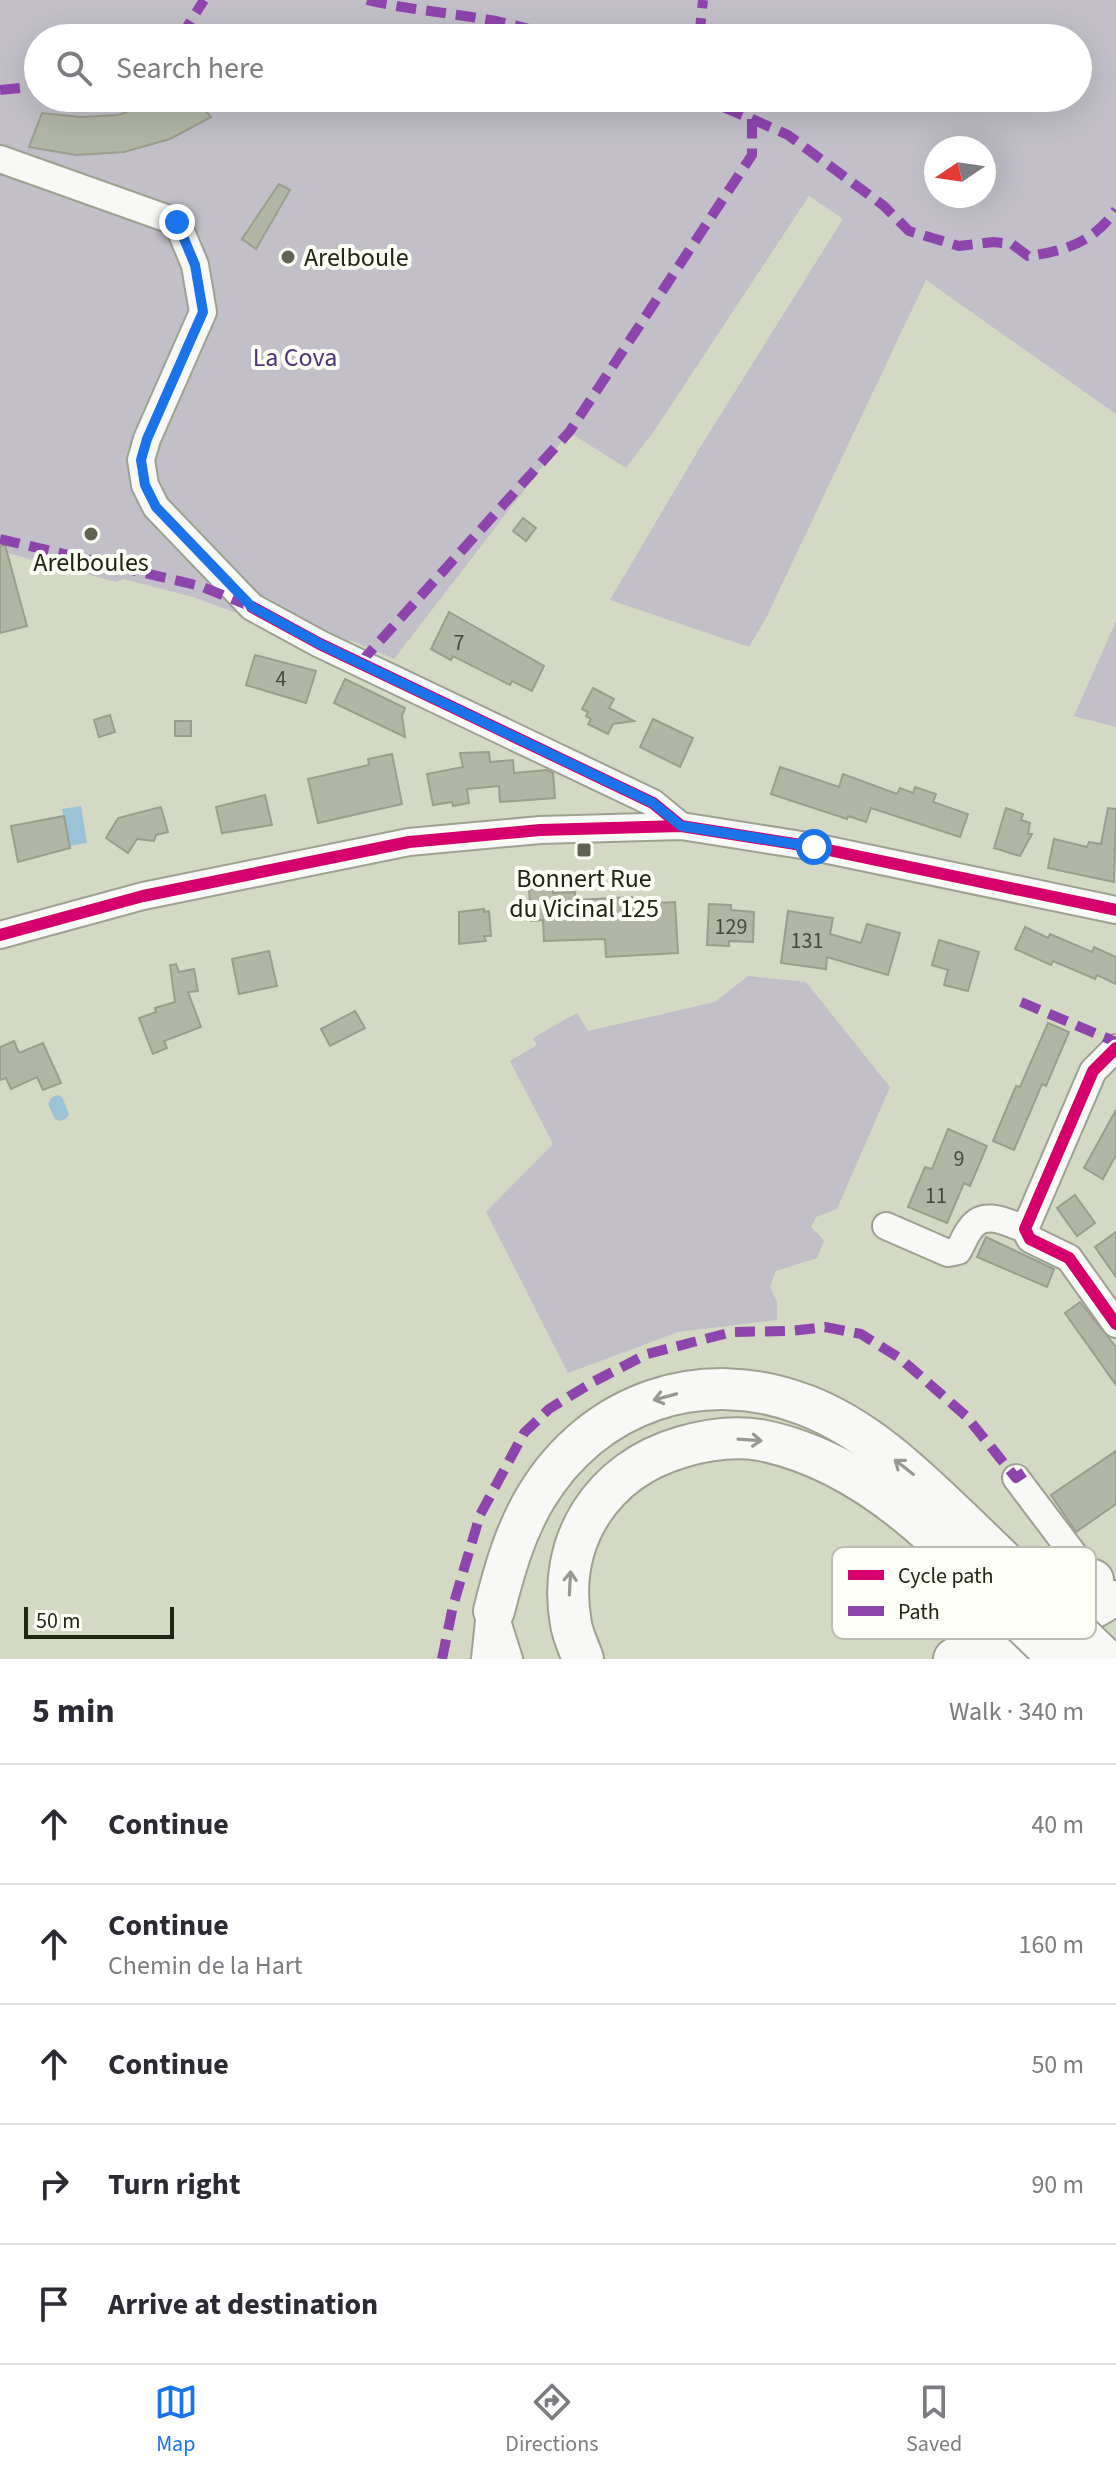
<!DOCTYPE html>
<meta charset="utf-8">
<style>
:root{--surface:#fff;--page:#f7f7f7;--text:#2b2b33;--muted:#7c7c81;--line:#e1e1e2;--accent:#1a73e8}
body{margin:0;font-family:"Source Sans 3",sans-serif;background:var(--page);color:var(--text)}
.compass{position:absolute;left:924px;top:136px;width:72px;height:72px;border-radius:50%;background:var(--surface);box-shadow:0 8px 32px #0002;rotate:257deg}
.scale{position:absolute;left:24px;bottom:20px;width:150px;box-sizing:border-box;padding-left:8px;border:4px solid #202414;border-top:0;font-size:22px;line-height:28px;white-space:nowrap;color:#202414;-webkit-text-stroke:6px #fdfff7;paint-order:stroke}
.stop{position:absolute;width:24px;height:24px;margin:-18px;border:6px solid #1a73e8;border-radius:50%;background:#fff}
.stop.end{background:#1a73e8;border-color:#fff;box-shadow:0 2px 8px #0008}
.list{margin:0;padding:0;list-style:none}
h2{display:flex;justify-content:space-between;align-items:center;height:104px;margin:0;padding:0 32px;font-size:34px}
h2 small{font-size:26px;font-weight:400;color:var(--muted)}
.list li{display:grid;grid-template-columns:52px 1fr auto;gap:24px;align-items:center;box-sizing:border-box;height:120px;padding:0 32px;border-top:2px solid var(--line)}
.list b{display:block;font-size:30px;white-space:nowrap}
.list p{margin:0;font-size:26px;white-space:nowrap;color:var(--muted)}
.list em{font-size:26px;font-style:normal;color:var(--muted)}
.icon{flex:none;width:44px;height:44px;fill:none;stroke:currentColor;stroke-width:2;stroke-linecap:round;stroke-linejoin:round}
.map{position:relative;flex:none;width:1116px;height:1659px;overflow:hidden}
.search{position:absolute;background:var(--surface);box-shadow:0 8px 32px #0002;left:24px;right:24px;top:24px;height:88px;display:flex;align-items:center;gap:20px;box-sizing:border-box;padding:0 28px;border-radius:44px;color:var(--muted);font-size:30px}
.sheet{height:704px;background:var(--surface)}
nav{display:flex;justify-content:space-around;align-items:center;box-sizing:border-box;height:112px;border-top:2px solid var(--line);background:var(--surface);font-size:22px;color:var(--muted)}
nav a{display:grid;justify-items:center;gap:4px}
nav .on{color:var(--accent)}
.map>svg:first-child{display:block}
</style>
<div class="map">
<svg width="1116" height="1659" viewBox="0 0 1116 1659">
<rect width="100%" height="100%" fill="#d3d9c3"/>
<g fill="#c2bfc8" fill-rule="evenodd">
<path d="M0 0H1116V414L926 280 766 618 749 647 610 600 699 449 843 219 809 196 654 431 626 468 569 432 394 659 353 641 320 644 193 597 123 579 116 582 0 551ZM38 38H1078V98H38ZM936 148H984V196H936Z"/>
<polygon points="1116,621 1116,727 1074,716"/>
<polygon points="748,976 806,982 890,1087 837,1209 816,1217 811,1227 824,1240 817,1258 776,1271 770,1287 777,1302 777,1320 678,1332 568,1373 486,1212 553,1144 510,1061 537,1045 533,1038 577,1013 588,1031 715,1002"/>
</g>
<g fill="#9ac3d7">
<polygon points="81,806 87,843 69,846 62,809"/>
<polygon points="57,1095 62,1097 69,1114 67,1118 61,1121 55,1119 48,1104 51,1098"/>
</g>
<g fill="#b2b7a5" stroke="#999e8d" stroke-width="2">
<polygon points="169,98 194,98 211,117 170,139 124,152 76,155 29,147 42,113 80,117 118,115"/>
<polygon points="279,184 290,190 256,249 242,239"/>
<polygon points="523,518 536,528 526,541 513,531"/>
<polygon points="5,545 27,626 0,633 0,546"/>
<polygon points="449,612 544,666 532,691 512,681 510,685 453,656 451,660 431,649"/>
<polygon points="255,655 316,671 306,703 246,685"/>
<polygon points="345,679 405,708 402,716 405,737 334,703"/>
<polygon points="593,688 614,699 609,708 634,721 613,724 608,734 588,724 591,719 586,716 588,712 582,709"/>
<polygon points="110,715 115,732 99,737 94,720"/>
<polygon points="653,719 693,738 680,767 640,747"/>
<rect x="175" y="721" width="16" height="15"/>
<polygon points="489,752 490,762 513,760 514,773 547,770 553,773 555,798 500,802 499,786 467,789 469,803 453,806 452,802 433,805 427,774 463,767 460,753"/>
<polygon points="392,754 402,804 318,823 308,779 369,765 368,759"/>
<polygon points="780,767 839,787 843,774 897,794 900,788 913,793 915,787 936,794 933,802 968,814 960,837 871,808 866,822 848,816 847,819 771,794"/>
<polygon points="265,795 272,825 222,833 216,807"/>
<polygon points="161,807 168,832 156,835 154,841 137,839 128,853 106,838 118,818"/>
<polygon points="1006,808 1023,814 1021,820 1030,823 1028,834 1032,834 1020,856 994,848"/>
<polygon points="1108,808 1116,809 1114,882 1048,868 1054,839 1087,847 1089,842 1101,844"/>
<polygon points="64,816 70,848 18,862 11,826"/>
<polygon points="553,888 553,893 575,892 575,900 632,897 633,904 675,902 678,953 606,957 605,939 544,941 543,920 531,921 529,889"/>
<polygon points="709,904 731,905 731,910 754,912 753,942 729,941 729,946 707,945"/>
<polygon points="484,909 484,912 489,911 491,936 484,936 486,941 459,944 459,912"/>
<polygon points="788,911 833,918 830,934 861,943 867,924 900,933 888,975 827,957 826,969 781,963"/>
<polygon points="1025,927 1048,938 1050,934 1092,952 1094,947 1116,957 1116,984 1097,975 1095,979 1053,961 1051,965 1015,949"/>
<polygon points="939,940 979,952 968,991 944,985 948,970 932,965"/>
<polygon points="269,951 277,986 239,994 232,959"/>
<polygon points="176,964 179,972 194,969 198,991 188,992 201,1027 164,1041 167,1048 153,1054 139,1018 156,1012 155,1008 175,1002 170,965"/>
<polygon points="355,1011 365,1028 330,1046 321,1029"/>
<polygon points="1048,1023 1069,1032 1046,1086 1042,1084 1014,1150 993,1141 1016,1086 1020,1087"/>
<polygon points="14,1041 19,1053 43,1043 61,1083 43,1090 37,1077 11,1089 6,1078 0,1080 0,1047"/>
<polygon points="1116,1110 1116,1155 1103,1179 1084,1168"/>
<polygon points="948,1129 987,1146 970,1186 964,1183 947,1223 908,1207 925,1167 932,1169"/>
<polygon points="1075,1195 1095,1223 1077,1236 1057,1208"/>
<polygon points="1116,1232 1116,1277 1095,1247"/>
<polygon points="986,1237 1054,1269 1047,1287 977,1257"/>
<polygon points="1080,1302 1116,1347 1116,1385 1065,1313"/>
<polygon points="1116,1451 1116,1504 1076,1532 1051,1495"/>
</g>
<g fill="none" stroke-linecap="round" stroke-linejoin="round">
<defs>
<g id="minor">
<polyline points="0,159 177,222 195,265 203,312 147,439 141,460 145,485 156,507 252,607 320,644 653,803 681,826"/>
<polyline points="0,935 143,896 409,842 540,830 681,826 814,847 1116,910"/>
<polyline points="1116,1048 1093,1071 1025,1229 1030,1239 1069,1258 1116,1324"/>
<path d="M886 1226 948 1253 958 1251C963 1243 965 1235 971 1228 984 1209 1008 1223 1025 1229"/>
<polyline points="1016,1478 1093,1580"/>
<polyline points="496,1618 509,1659"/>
</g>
<g id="major">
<polyline points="489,1659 494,1611"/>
<polyline points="1012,1659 1116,1598"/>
</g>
<g id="highway">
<path d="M494 1611C504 1571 515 1532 536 1497 593 1402 702 1365 805 1405 866 1428 915 1476 961 1520"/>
<path d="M583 1659C579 1648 573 1636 571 1624 556 1541 602 1470 682 1447 706 1440 735 1436 760 1440 827 1453 885 1492 934 1537"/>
<polyline points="954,1659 1093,1580"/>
</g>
</defs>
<use href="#minor" stroke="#9da190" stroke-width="30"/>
<use href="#major" stroke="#9da190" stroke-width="38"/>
<use href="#highway" stroke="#9da190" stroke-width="44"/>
<use href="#minor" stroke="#f8f9f6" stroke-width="26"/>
<use href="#major" stroke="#f8f9f6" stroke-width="34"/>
<use href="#highway" stroke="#f8f9f6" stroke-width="40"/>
<defs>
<g id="highway-bridge">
<polyline points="961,1520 1105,1659"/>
<polyline points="934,1537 1059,1659"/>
</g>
</defs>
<use href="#highway-bridge" stroke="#9da190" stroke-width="44" stroke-linecap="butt"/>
<use href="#highway-bridge" stroke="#f8f9f6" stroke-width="40"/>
<g stroke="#8e44ad" stroke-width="10" stroke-dasharray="20 10" stroke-linecap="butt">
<path d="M367 0C430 15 495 14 556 38"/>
<polyline points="180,38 204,0"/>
<polyline points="699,38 703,0"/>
<polyline points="0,90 38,86"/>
<path d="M752 119 788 135 884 206 909 231 959 246 993 242 1012 244 1028 256C1066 251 1093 242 1116 210"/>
<polyline points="0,539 200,586 252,607"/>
<polyline points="360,663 570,431 752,155 752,119 701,98"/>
<polyline points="1021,1002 1116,1042"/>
<polyline points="442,1659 453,1606 480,1515 524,1433 549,1409 593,1382 647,1354 732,1332 791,1331 825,1327 861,1334 901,1359 966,1416 1016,1478 1032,1467"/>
</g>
<defs>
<g id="cycleway">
<polyline points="252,607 320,644 653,803 681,826"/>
<polyline points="0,935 143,896 409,842 540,830 681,826 814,847 1116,910"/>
<polyline points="1116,1048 1093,1071 1025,1229 1030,1239 1069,1258 1116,1324"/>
</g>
</defs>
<use href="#cycleway" stroke="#fdfff7" stroke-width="17"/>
<use href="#cycleway" stroke="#d6006c" stroke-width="12"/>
</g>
<defs><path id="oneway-shaft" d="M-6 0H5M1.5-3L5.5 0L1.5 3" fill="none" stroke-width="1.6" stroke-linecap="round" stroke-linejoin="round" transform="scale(2)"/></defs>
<g stroke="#979990">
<use href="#oneway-shaft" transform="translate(665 1397) rotate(165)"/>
<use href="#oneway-shaft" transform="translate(750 1440) rotate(4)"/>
<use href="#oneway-shaft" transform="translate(904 1467) rotate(-142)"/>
<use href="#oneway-shaft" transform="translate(570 1583) rotate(-87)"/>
</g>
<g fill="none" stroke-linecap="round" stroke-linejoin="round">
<polyline stroke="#1a73e8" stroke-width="10" points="177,222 195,265 203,312 147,439 141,460 145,485 156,507 252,607 320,644 653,803 681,826 814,847"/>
</g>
<g fill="#5f6351" stroke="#fdfff7" stroke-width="3">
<circle cx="288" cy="257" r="8"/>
<circle cx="91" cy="534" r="8"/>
<rect x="576" y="842" width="16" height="16" rx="4"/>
</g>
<g text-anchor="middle" stroke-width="8" stroke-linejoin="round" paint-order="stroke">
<g font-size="22" fill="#444938">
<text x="459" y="650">7</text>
<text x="281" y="686">4</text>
<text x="731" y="934">129</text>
<text x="807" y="948">131</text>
<text x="959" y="1166">9</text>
<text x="936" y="1203">11</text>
</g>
<g font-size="26" fill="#202414" stroke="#fdfff7">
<text x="304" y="266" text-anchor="start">Arelboule</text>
<text x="91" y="571">Arelboules</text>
<text x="584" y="887">Bonnert Rue<tspan x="584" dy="30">du Vicinal 125</tspan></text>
</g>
<g font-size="26" fill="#4e3476" stroke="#fdfff7">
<text x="295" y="366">La Cova</text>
</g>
</g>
<rect x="832" y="1547" width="264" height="92" rx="12" fill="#fdfff7" stroke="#bbbdb3" stroke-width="2"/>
<rect x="848" y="1570" width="36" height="10" fill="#d6006c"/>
<rect x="848" y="1606" width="36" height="10" fill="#8e44ad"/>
<g font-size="22" fill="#202414">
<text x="898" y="1583">Cycle path</text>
<text x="898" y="1619">Path</text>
</g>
</svg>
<svg class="compass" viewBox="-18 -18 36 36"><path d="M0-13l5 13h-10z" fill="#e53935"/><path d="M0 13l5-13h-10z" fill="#7c7c81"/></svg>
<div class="scale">50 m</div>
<div class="stop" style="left:814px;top:847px"></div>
<div class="stop end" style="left:177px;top:222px"></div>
<div class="search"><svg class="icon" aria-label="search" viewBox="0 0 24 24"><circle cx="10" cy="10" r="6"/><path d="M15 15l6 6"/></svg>Search here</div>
</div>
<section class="sheet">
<h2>5 min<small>Walk · 340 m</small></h2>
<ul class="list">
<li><svg class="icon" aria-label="ahead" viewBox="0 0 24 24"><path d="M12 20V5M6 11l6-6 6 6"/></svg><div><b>Continue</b></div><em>40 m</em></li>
<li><svg class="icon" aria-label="ahead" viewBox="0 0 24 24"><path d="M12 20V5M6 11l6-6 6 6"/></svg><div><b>Continue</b><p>Chemin de la Hart</p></div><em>160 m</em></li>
<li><svg class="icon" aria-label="ahead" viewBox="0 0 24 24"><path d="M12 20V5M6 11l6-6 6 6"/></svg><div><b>Continue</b></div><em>50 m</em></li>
<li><svg class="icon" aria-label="right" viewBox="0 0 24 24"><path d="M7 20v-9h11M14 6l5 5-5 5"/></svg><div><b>Turn right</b></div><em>90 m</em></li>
<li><svg class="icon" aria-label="arrive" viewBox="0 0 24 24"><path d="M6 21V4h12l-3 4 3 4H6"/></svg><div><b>Arrive at destination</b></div></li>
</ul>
</section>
<nav>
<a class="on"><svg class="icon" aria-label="map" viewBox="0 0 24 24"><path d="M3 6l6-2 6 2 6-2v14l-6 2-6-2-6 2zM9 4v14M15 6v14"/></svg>Map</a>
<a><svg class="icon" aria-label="directions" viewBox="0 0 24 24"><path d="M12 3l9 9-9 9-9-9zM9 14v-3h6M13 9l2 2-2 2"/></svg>Directions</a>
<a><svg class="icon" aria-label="saved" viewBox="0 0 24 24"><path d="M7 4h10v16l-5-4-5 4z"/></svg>Saved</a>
</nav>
